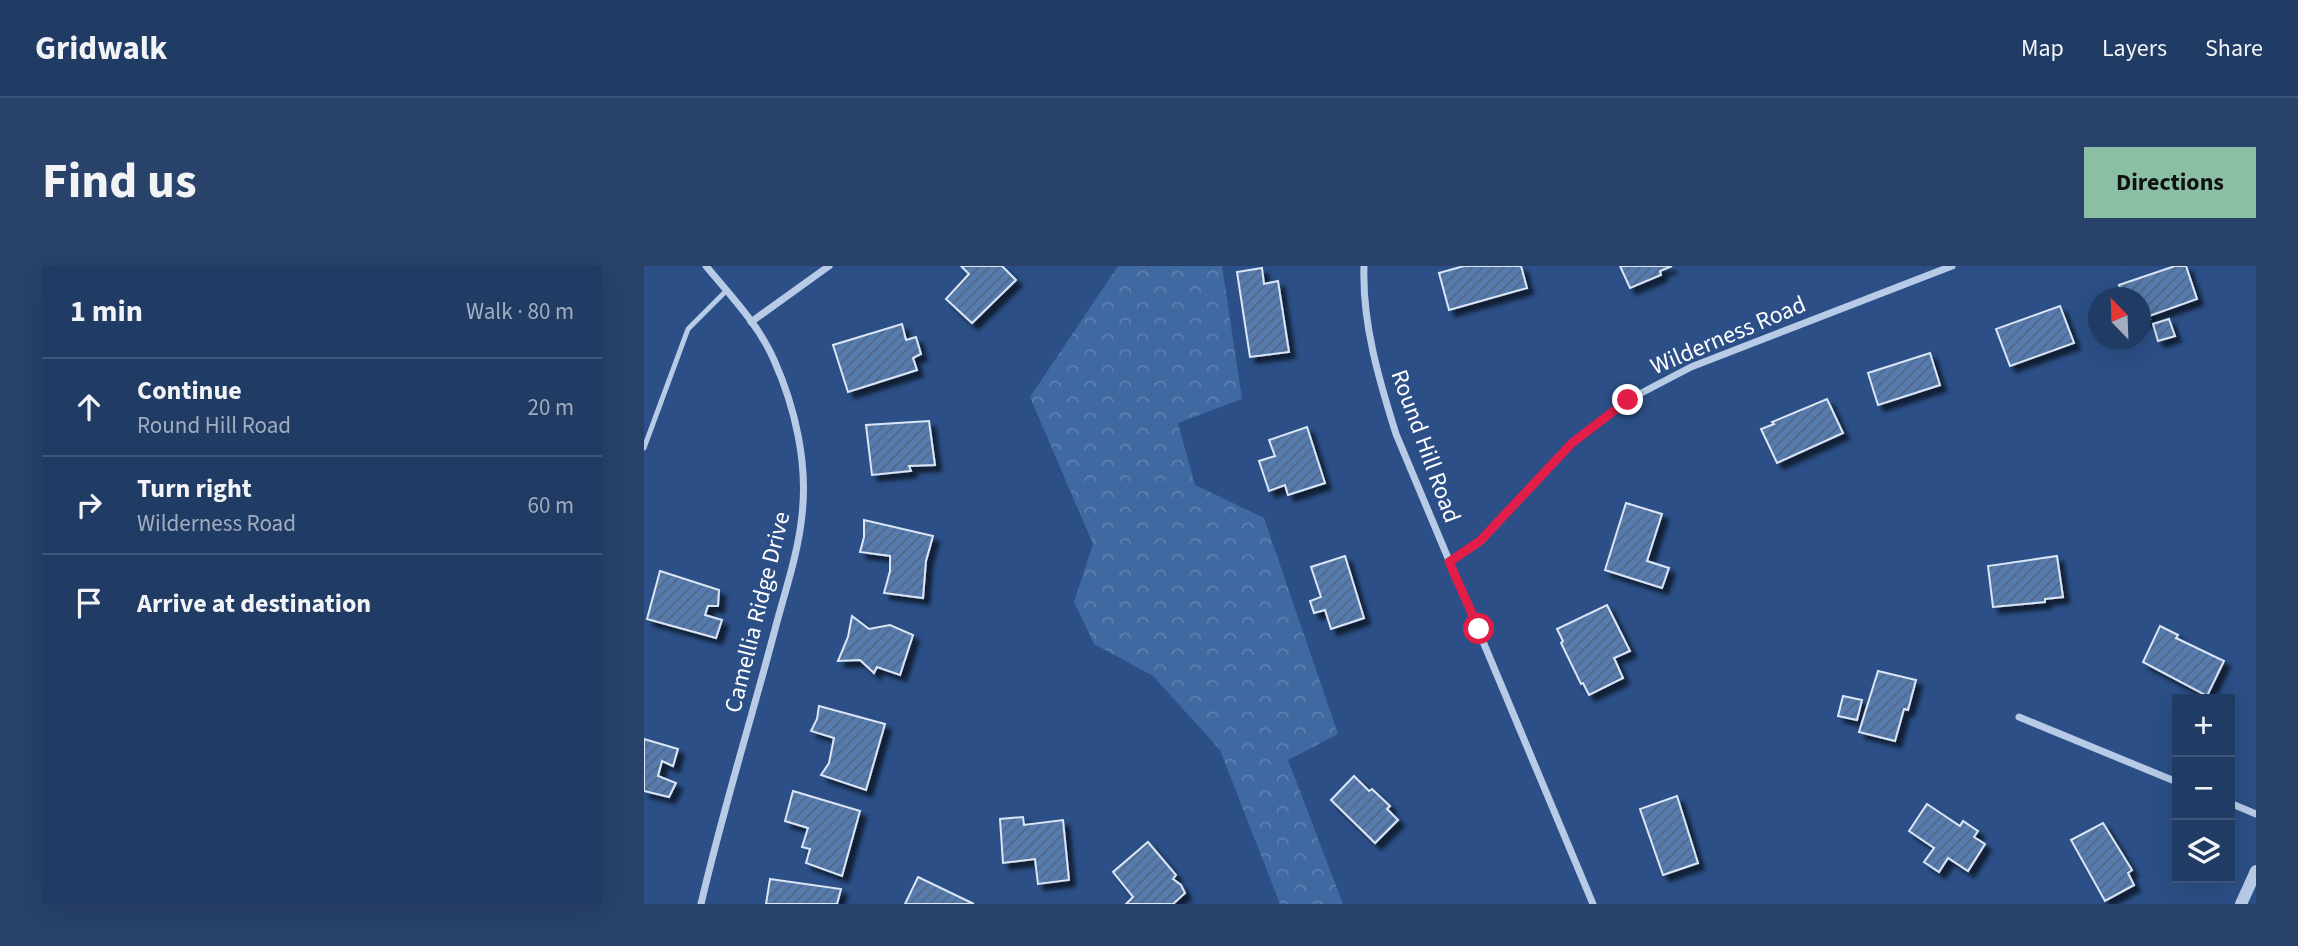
<!DOCTYPE html>
<meta charset="utf-8">
<style>
:root{--surface:#203b64;--page:#28426a;--text:#f1f3f6;--muted:#a2adbf;--line:#3d5578;--accent:#8abfa5}
body{margin:0;font-family:"Source Sans 3",sans-serif;background:var(--page);color:var(--text)}
.controls{position:absolute;right:21px;bottom:21px;display:grid;overflow:hidden;border-radius:0px;box-shadow:0 7px 28px #0002}
.controls button{width:63px;height:63px;display:grid;place-items:center;padding:0;border:0;border-bottom:2px solid var(--line);background:var(--surface);color:var(--text);font:35px sans-serif}
.compass{position:absolute;left:1444px;top:21px;width:63px;height:63px;border-radius:50%;background:var(--surface);box-shadow:0 7px 28px #0002;rotate:337deg}
.stop{position:absolute;width:21px;height:21px;margin:-16px;border:5px solid #e11d48;border-radius:50%;background:#fff}
.stop.end{background:#e11d48;border-color:#fff;box-shadow:0 2px 7px #0008}
.list{margin:0;padding:0;list-style:none}
h2{display:flex;justify-content:space-between;align-items:center;height:91px;margin:0;padding:0 28px;font-size:30px}
h2 small{font-size:23px;font-weight:400;color:var(--muted)}
.list li{display:grid;grid-template-columns:46px 1fr auto;gap:21px;align-items:center;box-sizing:border-box;height:98px;padding:0 28px;border-top:2px solid var(--line)}
.list b{display:block;font-size:26px;white-space:nowrap}
.list p{margin:0;font-size:23px;white-space:nowrap;color:var(--muted)}
.list em{font-size:23px;font-style:normal;color:var(--muted)}
.icon{flex:none;width:38px;height:38px;fill:none;stroke:currentColor;stroke-width:2;stroke-linecap:round;stroke-linejoin:round}
.map{position:relative;flex:none;width:1612px;height:638px;overflow:hidden;border-radius:0px}
header{display:flex;align-items:center;gap:42px;box-sizing:border-box;height:98px;padding:0 35px;background:var(--surface);border-bottom:2px solid var(--line)}
header strong{font-size:33px}
nav{display:flex;gap:38px;margin-inline-start:auto;font-size:24px}
.intro{display:flex;align-items:center;justify-content:space-between;box-sizing:border-box;height:168px;padding:0 42px}
h1{margin:0;font-size:49px}
.button{padding:18px 32px;border-radius:0px;background:var(--accent);color:#111;font-size:24px;font-weight:700}
main{display:flex;gap:42px;padding:0 42px}
aside{flex:1;background:var(--surface);border-radius:0px;box-shadow:0 7px 28px #0002}
.map>svg:first-child{display:block}
</style>
<header>
<strong>Gridwalk</strong>
<nav><a>Map</a><a>Layers</a><a>Share</a></nav>
</header>
<div class="intro"><h1>Find us</h1><a class="button">Directions</a></div>
<main>
<aside>
<h2>1 min<small>Walk · 80 m</small></h2>
<ul class="list">
<li><svg class="icon" aria-label="ahead" viewBox="0 0 24 24"><path d="M12 20V5M6 11l6-6 6 6"/></svg><div><b>Continue</b><p>Round Hill Road</p></div><em>20 m</em></li>
<li><svg class="icon" aria-label="right" viewBox="0 0 24 24"><path d="M7 20v-9h11M14 6l5 5-5 5"/></svg><div><b>Turn right</b><p>Wilderness Road</p></div><em>60 m</em></li>
<li><svg class="icon" aria-label="arrive" viewBox="0 0 24 24"><path d="M6 21V4h12l-3 4 3 4H6"/></svg><div><b>Arrive at destination</b></div></li>
</ul>
</aside>
<div class="map">
<svg width="1612" height="638" viewBox="0 0 1612 638">
<defs>
<pattern id="forest-crowns" width="20" height="18" patternUnits="userSpaceOnUse" patternTransform="scale(1.75)"><rect width="20" height="18" fill="#4069a2"/><path d="M2 6a3 3 0 1 1 6 0M12 15a3 3 0 1 1 6 0" fill="none" stroke="#5d80b0"/></pattern>
<pattern id="building-hatch" width="6" height="6" patternUnits="userSpaceOnUse" patternTransform="scale(1.75)"><rect width="6" height="6" fill="#577baf"/><path d="M-1 1l2-2M0 6l6-6M5 7l2-2" fill="none" stroke="#526682"/></pattern>
<filter id="shadow"><feDropShadow dx="6" dy="6" stdDeviation="2" flood-color="#0009"/></filter>
</defs>
<rect width="100%" height="100%" fill="#2b4f86"/>
<polygon fill="url(#forest-crowns)" points="474,0 578,0 598,133 534,157 551,219 620,252 694,468 644,494 699,638 636,638 576,484 509,410 450,378 430,336 449,278 386,131"/>
<g fill="url(#building-hatch)" stroke="#dae6f6" stroke-width="2" filter="url(#shadow)">
<polygon points="317,0 358,0 372,14 328,57 302,33 325,8"/>
<polygon points="820,0 877,0 883,22 805,44 795,7"/>
<polygon points="976,0 1028,0 1016,5 1017,9 986,22"/>
<polygon points="1531,0 1542,0 1553,33 1505,50 1506,53 1496,56 1496,32 1479,32 1475,19"/>
<polygon points="618,2 620,18 634,15 645,86 606,91 593,6"/>
<polygon points="1416,40 1430,77 1366,100 1352,63"/>
<polygon points="1525,53 1531,70 1514,75 1509,58"/>
<polygon points="258,58 262,74 272,71 277,88 269,92 273,104 204,126 189,79"/>
<polygon points="1286,87 1296,119 1234,139 1224,107"/>
<polygon points="1183,133 1199,167 1133,197 1117,163 1130,158 1128,156"/>
<polygon points="285,155 291,199 265,200 267,205 228,209 222,159"/>
<polygon points="663,161 681,217 644,229 641,219 625,225 615,195 631,190 625,174"/>
<polygon points="982,237 1018,248 1003,295 1025,302 1018,322 961,304"/>
<polygon points="220,254 289,270 282,295 279,332 240,327 246,305 246,290 216,286 220,271"/>
<polygon points="701,290 720,352 687,363 681,344 670,347 666,335 677,331 667,301"/>
<polygon points="1413,290 1419,331 1401,333 1401,336 1349,341 1344,300"/>
<polygon points="16,305 75,324 74,340 64,340 61,349 78,354 72,372 3,353"/>
<polygon points="963,339 986,385 970,392 979,412 945,429 939,417 937,418 917,377 919,375 913,363"/>
<polygon points="208,350 225,363 246,359 269,369 256,409 233,401 230,407 216,394 194,395 204,371"/>
<polygon points="1516,360 1534,369 1532,372 1580,395 1563,430 1499,396"/>
<polygon points="1234,405 1272,414 1264,444 1260,443 1251,475 1215,466"/>
<polygon points="1199,430 1218,434 1213,454 1194,450"/>
<polygon points="175,440 241,458 222,524 177,509 185,497 190,472 167,465 173,453"/>
<polygon points="0,473 34,483 29,500 18,495 14,510 32,517 25,531 0,525"/>
<polygon points="710,510 725,525 728,523 746,540 743,543 754,554 731,577 687,534"/>
<polygon points="149,525 216,545 198,610 162,597 166,583 158,581 164,562 141,555"/>
<polygon points="1033,530 1054,597 1019,609 996,543"/>
<polygon points="1283,538 1316,560 1319,555 1334,565 1330,571 1341,578 1324,605 1304,592 1295,606 1280,596 1290,582 1265,565"/>
<polygon points="379,551 380,559 419,554 425,614 394,618 391,593 359,597 356,553"/>
<polygon points="1459,557 1488,604 1484,607 1490,619 1461,635 1427,574"/>
<polygon points="504,576 532,609 529,613 537,619 541,627 529,638 482,638 489,631 469,606"/>
<polygon points="274,611 330,638 261,638"/>
<polygon points="126,613 197,623 193,638 122,638"/>
</g>
<g fill="none" stroke-linecap="round" stroke-linejoin="round">
<polyline stroke="#b7cbe7" stroke-width="5" points="0,182 44,63 82,25"/>
<g stroke="#b7cbe7" stroke-width="7">
<path d="M720 0C718 57 735 114 752 168L949 638"/>
<polyline points="107,56 185,0"/>
<polyline points="805,296 837,275 928,177 984,134 1047,101 1308,0"/>
<polyline points="1375,451 1533,516"/>
<polyline points="1586,537 1612,548"/>
<path d="M57 638C78 547 106 458 130 367 140 328 154 289 158 249 164 197 151 141 130 94 115 59 86 29 62 0"/>
</g>
<polyline stroke="#b7cbe7" stroke-width="12" points="1597,638 1612,605"/>
</g>
<g fill="none" stroke-linecap="round" stroke-linejoin="round">
<polyline stroke="#e11d48" stroke-width="9" points="835,363 805,296 836,275 928,177 984,134"/>
</g>
<g text-anchor="middle" stroke-width="6" stroke-linejoin="round" paint-order="stroke">
<g font-size="24" fill="#fff" stroke="#2b4f86">
<text transform="translate(1084 69) rotate(-23)" y="8">Wilderness Road</text>
<text transform="translate(782 180) rotate(70)" y="8">Round Hill Road</text>
<text transform="translate(113 346) rotate(-76)" y="8">Camellia Ridge Drive</text>
</g>
</g>
</svg>
<div class="controls">
<button>+</button>
<button>−</button>
<button><svg class="icon" aria-label="layers" viewBox="0 0 24 24"><path d="M12 4l9 5-9 5-9-5zM3 14l9 5 9-5"/></svg></button>
</div>
<svg class="compass" viewBox="-18 -18 36 36"><path d="M0-13l5 13h-10z" fill="#e53935"/><path d="M0 13l5-13h-10z" fill="#a2adbf"/></svg>
<div class="stop" style="left:835px;top:363px"></div>
<div class="stop end" style="left:984px;top:134px"></div>
</div>
</main>
